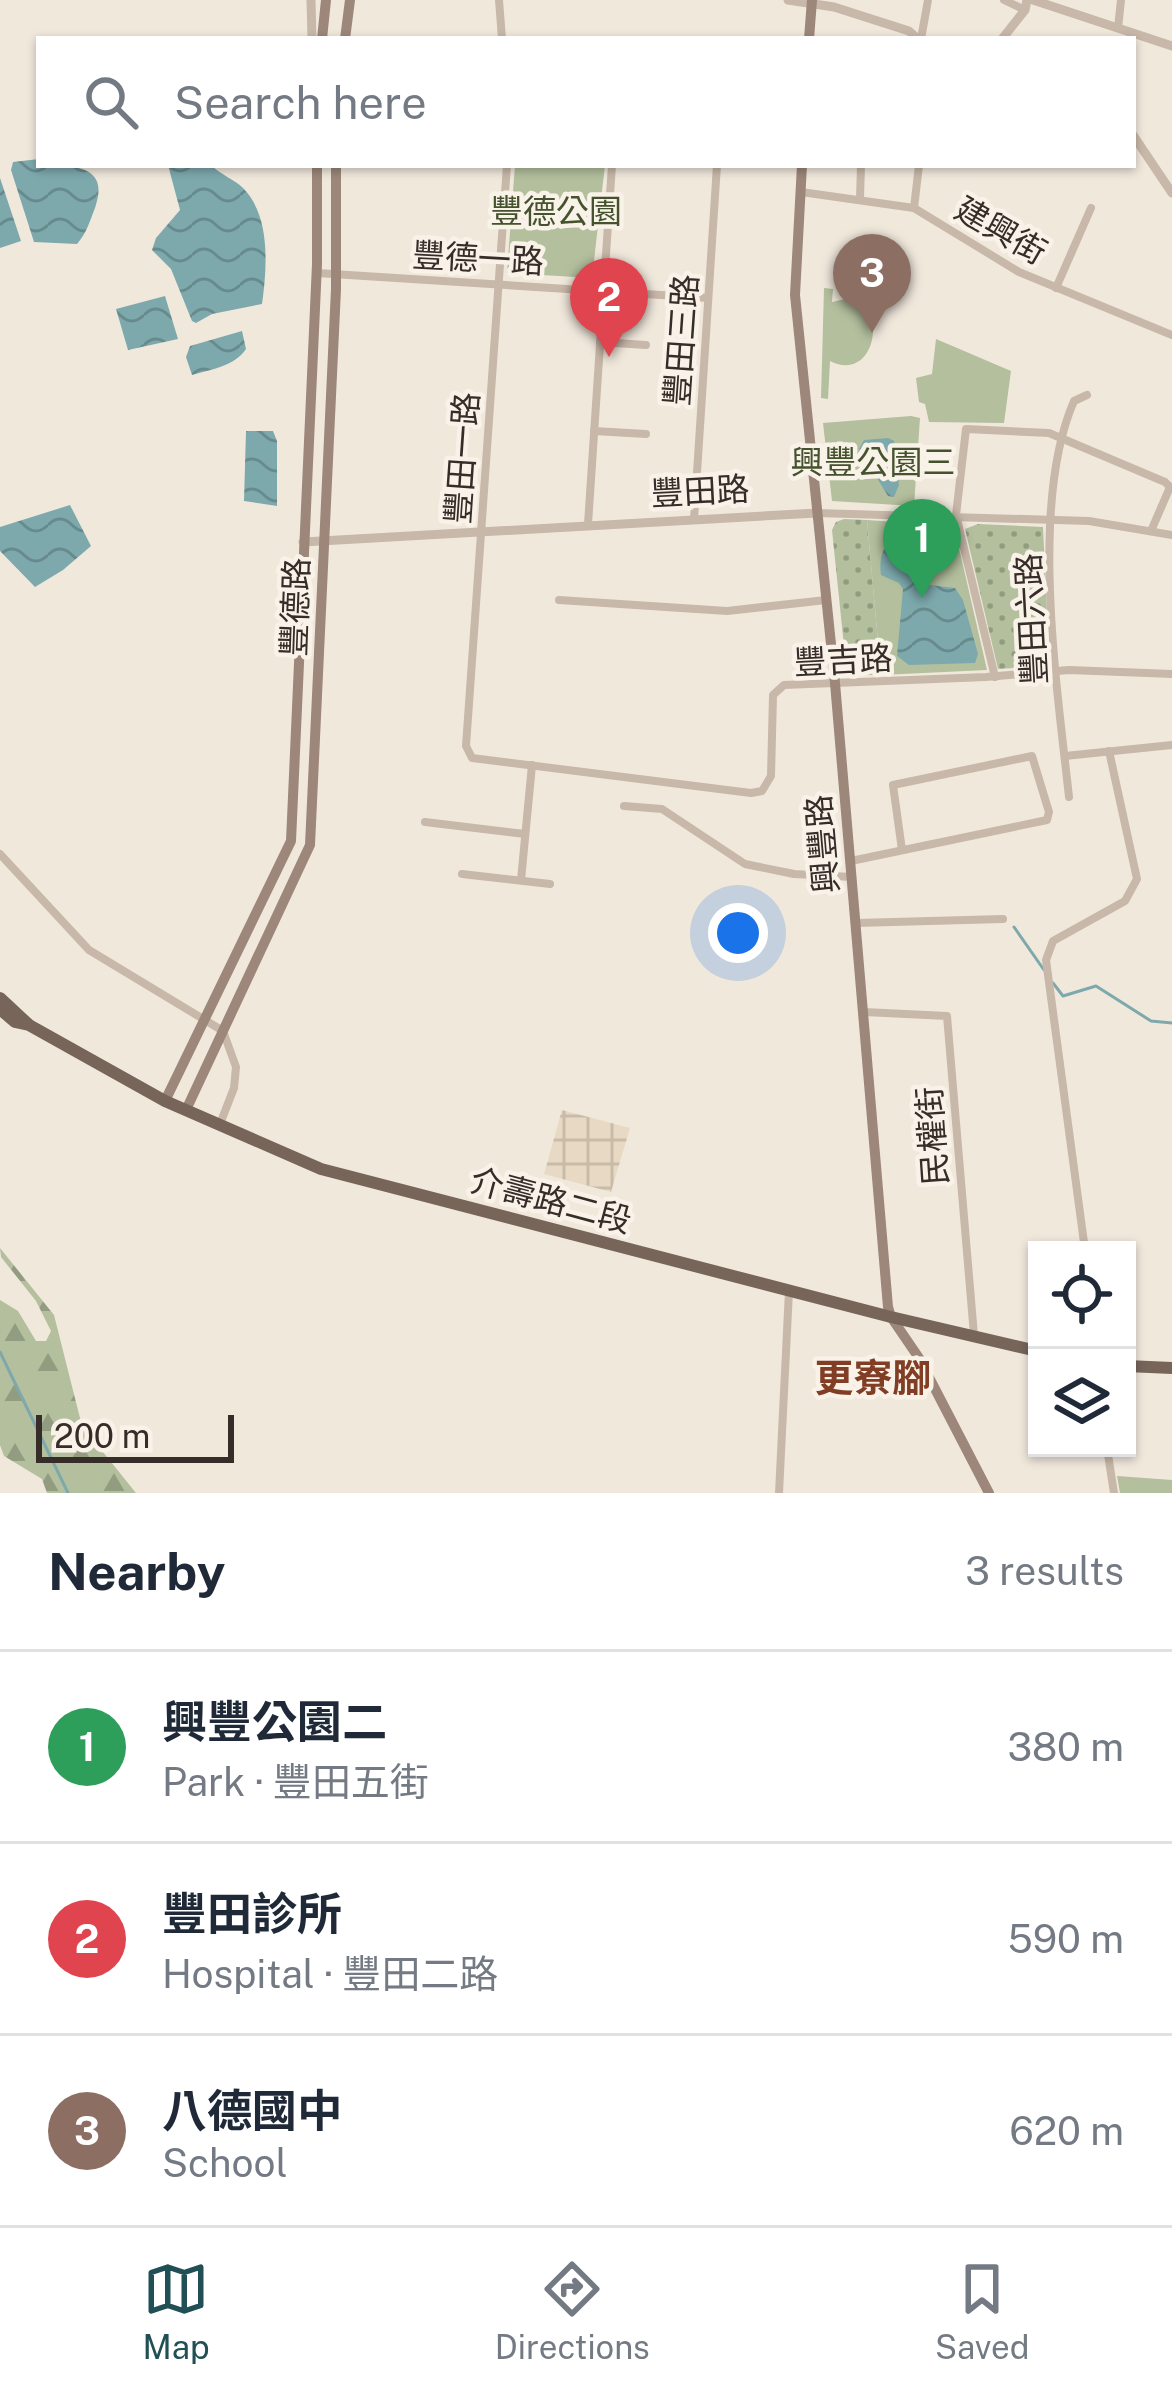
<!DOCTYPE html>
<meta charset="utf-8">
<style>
:root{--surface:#fff;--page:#f6f6f7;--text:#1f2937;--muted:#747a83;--line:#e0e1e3;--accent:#205055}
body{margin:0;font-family:"Public Sans","Noto Sans TC",sans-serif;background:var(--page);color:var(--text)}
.controls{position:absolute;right:36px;bottom:36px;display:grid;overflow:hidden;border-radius:0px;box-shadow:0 3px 9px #0004}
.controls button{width:108px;height:108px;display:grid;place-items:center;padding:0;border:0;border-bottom:3px solid var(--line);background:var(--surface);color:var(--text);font:60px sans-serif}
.scale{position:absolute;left:36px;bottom:30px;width:198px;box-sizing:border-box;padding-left:12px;border:6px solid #362d28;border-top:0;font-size:33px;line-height:42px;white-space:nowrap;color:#362d28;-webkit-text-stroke:9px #f9f2e9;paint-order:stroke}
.you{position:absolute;left:738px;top:933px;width:42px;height:42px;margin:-30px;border:9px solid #fff;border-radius:50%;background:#1a73e8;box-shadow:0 0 0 18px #1a73e833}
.badge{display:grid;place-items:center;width:78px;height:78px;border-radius:50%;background:var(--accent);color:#fff;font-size:39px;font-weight:700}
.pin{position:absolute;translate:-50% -99px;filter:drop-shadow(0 3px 6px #0008)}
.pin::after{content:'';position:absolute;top:63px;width:42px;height:36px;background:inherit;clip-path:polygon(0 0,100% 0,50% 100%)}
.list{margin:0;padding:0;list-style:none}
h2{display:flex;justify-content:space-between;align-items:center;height:156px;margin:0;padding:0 48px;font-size:51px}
h2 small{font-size:39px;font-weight:400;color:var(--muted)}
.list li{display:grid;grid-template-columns:78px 1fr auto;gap:36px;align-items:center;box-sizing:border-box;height:192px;padding:0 48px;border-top:3px solid var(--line)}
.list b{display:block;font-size:45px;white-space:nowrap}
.list p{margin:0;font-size:39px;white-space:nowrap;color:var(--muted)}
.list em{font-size:39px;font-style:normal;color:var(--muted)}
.icon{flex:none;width:66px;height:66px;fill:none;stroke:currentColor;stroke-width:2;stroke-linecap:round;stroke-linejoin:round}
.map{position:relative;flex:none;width:1172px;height:1493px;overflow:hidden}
.search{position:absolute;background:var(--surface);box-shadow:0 3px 9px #0004;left:36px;right:36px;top:36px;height:132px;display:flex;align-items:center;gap:30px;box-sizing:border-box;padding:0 42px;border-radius:0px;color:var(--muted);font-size:45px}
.sheet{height:732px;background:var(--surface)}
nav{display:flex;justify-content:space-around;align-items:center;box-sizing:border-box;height:168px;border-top:3px solid var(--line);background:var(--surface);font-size:33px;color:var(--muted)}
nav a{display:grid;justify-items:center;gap:6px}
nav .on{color:var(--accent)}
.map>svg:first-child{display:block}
</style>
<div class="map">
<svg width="1172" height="1493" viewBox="0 0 1172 1493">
<defs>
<pattern id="grass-dots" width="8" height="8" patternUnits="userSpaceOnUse" patternTransform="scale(3)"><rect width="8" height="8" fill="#b3bf9d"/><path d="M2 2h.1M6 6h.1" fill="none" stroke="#929c80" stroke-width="1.8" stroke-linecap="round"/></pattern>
<pattern id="forest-firs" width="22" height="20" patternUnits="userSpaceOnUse" patternTransform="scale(3)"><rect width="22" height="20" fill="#b3bf9d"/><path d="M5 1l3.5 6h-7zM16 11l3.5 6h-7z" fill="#929c80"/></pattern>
<pattern id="plaza-grid" width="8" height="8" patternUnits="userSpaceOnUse" patternTransform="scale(3)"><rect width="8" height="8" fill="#e8d9c4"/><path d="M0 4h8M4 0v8" fill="none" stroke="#c8bba8"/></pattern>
<pattern id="water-waves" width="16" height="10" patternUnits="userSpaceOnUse" patternTransform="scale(3)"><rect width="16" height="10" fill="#7da9ad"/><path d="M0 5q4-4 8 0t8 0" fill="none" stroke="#678a8d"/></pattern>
</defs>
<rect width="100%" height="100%" fill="#f1e8dc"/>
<g fill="url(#grass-dots)">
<polygon points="844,519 867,520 881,675 847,675 832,530 836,522"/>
<polygon points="978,524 1043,527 1049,657 1046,666 998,669 965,529"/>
</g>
<polygon fill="url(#forest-firs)" points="0,1248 54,1315 82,1426 136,1493 47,1493 42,1479 4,1456 0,1445 0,1300 18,1311 36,1341 46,1341 51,1331 36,1301 1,1257"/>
<g fill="#b3bf9d">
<polygon points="515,165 605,165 592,278 507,273"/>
<path d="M824 288 833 289 832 302 854 297C889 313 873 383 830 361L828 399 821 398Z"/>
<polygon points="936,339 1011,371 1004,423 929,422 925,404 919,402 916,378 932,374"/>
<polygon points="911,416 920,418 914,506 832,501 823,423"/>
<polygon points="867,520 954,526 987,670 881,675"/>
<polygon points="1117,1476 1172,1480 1172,1493 1120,1493"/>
</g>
<polygon fill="url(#plaza-grid)" points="562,1110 630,1128 611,1192 544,1174"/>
<g fill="url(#water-waves)">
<path d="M39 159V165C71 165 111 164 95 208 90 221 86 234 77 244L34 242 11 170 13 162Z"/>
<path d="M168 165H211C221 175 234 179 243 188 271 216 267 268 262 304L212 314 196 323 192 321 171 269 152 250 156 238 180 210Z"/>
<polygon points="0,178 21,241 0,248"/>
<polygon points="165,296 178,339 128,350 116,309"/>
<path d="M242 331 246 349C234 367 211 369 192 375L186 357 190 346Z"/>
<polygon points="246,431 273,431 277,441 277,506 244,501"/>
<polygon points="888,438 894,441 899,485 894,497 888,496 859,449 864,440"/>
<polygon points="70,505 91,546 63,570 35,587 0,551 0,527"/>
<path d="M926 532 934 538 936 550 922 572V584L955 588 963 600 978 654 975 663 909 665 897 656 903 589 899 583 881 575C877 541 896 534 926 532Z"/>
</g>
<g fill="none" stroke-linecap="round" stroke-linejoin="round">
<g stroke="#7da9ad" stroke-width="3">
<polyline points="1014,927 1044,970"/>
<polyline points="1053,983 1063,996 1096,986 1151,1021 1172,1023"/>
<polyline points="0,1352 68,1493"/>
</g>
<g stroke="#c8b8a9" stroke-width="8">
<polyline points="499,0 502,39"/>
<polyline points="1004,0 1025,10"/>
<polyline points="1118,28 1121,0"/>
<polyline points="921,39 928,0"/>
<polyline points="507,165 466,746 472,758 751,793 762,791 771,776 773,695 784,685 986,677 1069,670 1172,674"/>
<polyline points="801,192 914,208 1019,272 1172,335"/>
<polyline points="860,199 861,165"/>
<polyline points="914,208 919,165"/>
<polyline points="317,273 708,298"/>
<polyline points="1056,288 1091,208"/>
<polyline points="600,342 646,345"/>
<polyline points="594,431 646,434"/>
<polyline points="817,513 1089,521 1172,535"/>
<polyline points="694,519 717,165"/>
<polyline points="588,524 612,165"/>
<polyline points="559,600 727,611 826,600"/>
<polyline points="995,677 956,515 966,429 1049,433 1165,482 1170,487 1151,531"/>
<polyline points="1065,756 1172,745"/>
<path d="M1069 797C1057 686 1029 504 1074 401L1087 395"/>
<polyline points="624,806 662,809 745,864 794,874 852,877"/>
<polyline points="425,822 525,834"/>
<polyline points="0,854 89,950 223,1031 236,1067 234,1088 220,1124"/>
<polyline points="851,861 1047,820 1049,812 1032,756 893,785 902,850"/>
<polyline points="462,874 550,884"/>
<polyline points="521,880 532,765"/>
<polyline points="856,923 1003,919"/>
<polyline points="864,1012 947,1016 974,1335"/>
<polyline points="1085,1250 1046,960 1053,941 1125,901 1137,879 1109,751"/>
<polyline points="1107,1448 1114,1493"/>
<polyline points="779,1493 789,1291"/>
</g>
<g stroke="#c8b8a9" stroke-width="9">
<polyline points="311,0 312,39"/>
<polyline points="788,0 834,7 909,31 918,39"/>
<polyline points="1033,0 1172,46"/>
<polyline points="1002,39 1025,10 1027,0"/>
<polyline points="1133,135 1172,193"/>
<polyline points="303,542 817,513"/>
</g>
<g stroke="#9c877a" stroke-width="10">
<polyline points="322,39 326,0"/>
<polyline points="345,39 350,0"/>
<polyline points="809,39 812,0"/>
<polyline points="802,165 795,295 835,683 888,1307 891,1317 919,1358 989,1493"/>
<polyline points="165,1101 291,841 317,264 317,165"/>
<polyline points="186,1110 310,845 336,289 336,165"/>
</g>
<g stroke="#77655a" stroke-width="12">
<polyline points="0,998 28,1024"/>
<polyline points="0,1009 15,1022 29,1025 165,1101 321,1169 891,1317 1037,1351"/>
<polyline points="1127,1366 1172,1368"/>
</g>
</g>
<g text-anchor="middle" stroke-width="9" stroke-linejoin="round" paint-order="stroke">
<g font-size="33" fill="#44532d" stroke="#f9f2e9">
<text x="556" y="223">豐德公園</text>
<text x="873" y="474">興豐公園三</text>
</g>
<g font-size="33" fill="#362d28" stroke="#f9f2e9">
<text transform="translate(1001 230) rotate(30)" y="12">建興街</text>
<text transform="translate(478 258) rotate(3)" y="12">豐德一路</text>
<text transform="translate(681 340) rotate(-86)" y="12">豐田三路</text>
<text transform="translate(462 458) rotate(-86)" y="12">豐田一路</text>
<text transform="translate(700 491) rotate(-3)" y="12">豐田路</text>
<text transform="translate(295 607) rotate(-88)" y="12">豐德路</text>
<text transform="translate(1031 619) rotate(-93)" y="12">豐田六路</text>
<text transform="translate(843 660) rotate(-3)" y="12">豐吉路</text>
<text transform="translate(822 844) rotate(-95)" y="12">興豐路</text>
<text transform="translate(932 1136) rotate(-94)" y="12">民權街</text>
<text transform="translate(551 1200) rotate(15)" y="12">介壽路二段</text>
</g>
<g font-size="39" font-weight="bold" fill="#813e25" stroke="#f9f2e9">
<text x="873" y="1392">更寮腳</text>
</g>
</g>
</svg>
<div class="controls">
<button><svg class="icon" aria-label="locate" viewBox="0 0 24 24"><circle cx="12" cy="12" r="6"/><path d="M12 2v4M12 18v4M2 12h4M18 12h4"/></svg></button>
<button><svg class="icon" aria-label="layers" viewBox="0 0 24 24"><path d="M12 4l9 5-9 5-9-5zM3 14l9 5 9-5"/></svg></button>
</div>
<div class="scale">200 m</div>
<div class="you"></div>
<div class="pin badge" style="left:922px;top:598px;background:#2e9e5b">1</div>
<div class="pin badge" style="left:609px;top:357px;background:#e0444e">2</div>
<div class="pin badge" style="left:872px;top:333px;background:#8d6e63">3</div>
<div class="search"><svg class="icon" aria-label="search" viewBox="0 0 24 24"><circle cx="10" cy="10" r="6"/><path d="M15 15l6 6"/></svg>Search here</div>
</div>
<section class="sheet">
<h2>Nearby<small>3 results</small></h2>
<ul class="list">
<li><span class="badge" style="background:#2e9e5b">1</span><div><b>興豐公園二</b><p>Park · 豐田五街</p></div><em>380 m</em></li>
<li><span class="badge" style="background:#e0444e">2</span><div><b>豐田診所</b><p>Hospital · 豐田二路</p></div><em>590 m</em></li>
<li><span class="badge" style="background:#8d6e63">3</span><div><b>八德國中</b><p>School</p></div><em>620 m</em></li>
</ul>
</section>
<nav>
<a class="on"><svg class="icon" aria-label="map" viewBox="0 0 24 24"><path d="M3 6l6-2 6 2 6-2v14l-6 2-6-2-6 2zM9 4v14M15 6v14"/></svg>Map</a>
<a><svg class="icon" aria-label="directions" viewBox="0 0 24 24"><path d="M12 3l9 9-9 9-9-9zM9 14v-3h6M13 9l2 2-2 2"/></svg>Directions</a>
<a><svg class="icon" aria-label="saved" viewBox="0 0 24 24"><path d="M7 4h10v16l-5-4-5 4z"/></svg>Saved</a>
</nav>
